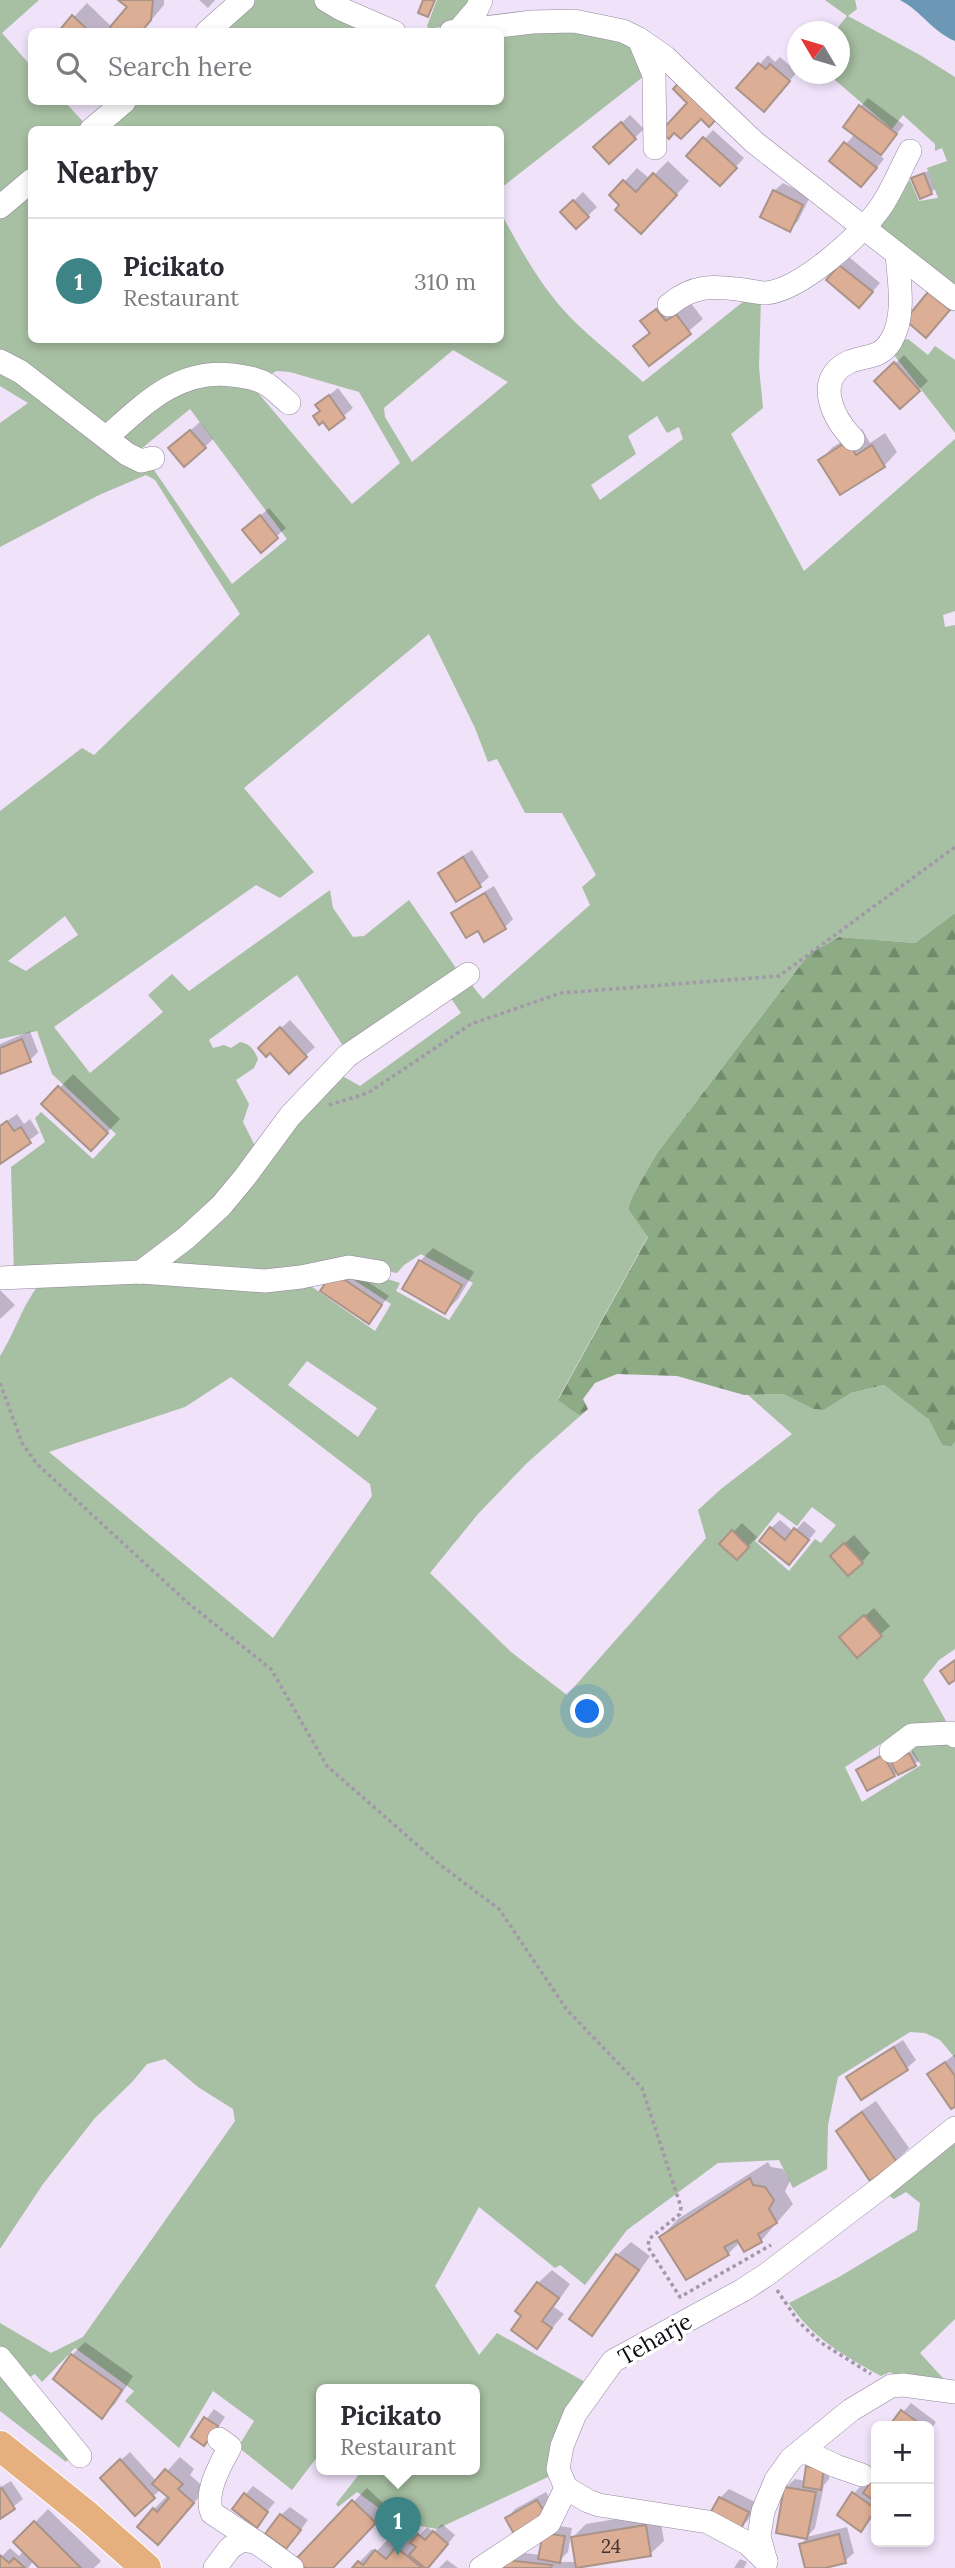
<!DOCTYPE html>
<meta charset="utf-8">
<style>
:root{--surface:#fff;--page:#f7f7f7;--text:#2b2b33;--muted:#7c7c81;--line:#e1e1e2;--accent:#3c8485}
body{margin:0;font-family:Lora,serif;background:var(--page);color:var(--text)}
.controls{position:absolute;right:21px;bottom:21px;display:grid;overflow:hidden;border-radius:10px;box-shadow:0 4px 10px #0003}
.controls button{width:63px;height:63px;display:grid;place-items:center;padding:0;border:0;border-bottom:2px solid var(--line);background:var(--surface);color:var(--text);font:35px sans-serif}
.compass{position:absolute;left:787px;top:21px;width:63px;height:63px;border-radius:50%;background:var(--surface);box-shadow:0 4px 10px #0003;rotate:308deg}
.you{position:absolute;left:588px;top:1712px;width:24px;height:24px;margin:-18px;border:5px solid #fff;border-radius:50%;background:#1a73e8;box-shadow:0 0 0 10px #1a73e833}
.badge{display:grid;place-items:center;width:46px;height:46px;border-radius:50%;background:var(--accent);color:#fff;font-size:23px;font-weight:700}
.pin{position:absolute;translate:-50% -58px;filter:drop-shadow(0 2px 4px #0008)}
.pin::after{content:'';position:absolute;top:37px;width:24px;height:21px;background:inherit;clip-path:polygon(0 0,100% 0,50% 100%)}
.popup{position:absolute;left:316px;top:2384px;width:164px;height:91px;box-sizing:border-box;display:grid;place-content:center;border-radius:10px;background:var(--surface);filter:drop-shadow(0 2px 5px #0005);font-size:23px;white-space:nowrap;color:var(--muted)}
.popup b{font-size:26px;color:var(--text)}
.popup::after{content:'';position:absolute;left:50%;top:100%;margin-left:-14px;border:14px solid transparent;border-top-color:var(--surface)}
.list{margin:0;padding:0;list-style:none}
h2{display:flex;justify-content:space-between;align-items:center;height:91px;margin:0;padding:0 28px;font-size:30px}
h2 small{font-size:23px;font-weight:400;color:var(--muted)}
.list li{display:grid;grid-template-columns:46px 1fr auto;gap:21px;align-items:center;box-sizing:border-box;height:126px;padding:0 28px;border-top:2px solid var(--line)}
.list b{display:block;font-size:26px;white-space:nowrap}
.list p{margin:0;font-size:23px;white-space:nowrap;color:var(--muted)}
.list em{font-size:23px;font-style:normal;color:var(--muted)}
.icon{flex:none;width:38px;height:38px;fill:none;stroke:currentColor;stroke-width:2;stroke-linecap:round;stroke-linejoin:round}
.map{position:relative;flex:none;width:955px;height:2568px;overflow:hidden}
.search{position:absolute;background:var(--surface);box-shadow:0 4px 10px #0003;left:28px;top:28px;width:476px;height:77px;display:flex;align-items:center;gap:18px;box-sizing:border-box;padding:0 24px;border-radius:10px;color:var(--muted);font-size:26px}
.panel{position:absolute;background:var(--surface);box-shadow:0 4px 10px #0003;left:28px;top:126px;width:476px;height:217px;border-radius:10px}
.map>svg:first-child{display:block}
</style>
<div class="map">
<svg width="955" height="2568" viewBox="0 0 955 2568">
<defs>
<pattern id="forest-firs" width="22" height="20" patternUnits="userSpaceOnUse" patternTransform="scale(1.75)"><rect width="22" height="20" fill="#8dac86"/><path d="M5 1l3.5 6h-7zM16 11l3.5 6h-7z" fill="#728a6c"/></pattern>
</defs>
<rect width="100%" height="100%" fill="#efe2f9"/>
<g fill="#a7bfa2" fill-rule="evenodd">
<polygon points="0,0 39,0 2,33 31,66 32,102 65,102 88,127 85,129 32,130 31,175 0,202"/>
<polygon points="254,0 316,0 377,32 216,32"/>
<polygon points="437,0 474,0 446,26 429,29 427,26"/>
<polygon points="825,0 855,0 857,9 848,16 920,55 955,77 955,291 906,254 877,222 910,180 919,201 938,198 927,168 947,161 942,148 935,151 935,144 903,115 892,129 828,74 839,74 839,32 835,31 847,16"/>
<polygon points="543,24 630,43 648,73 501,188 500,130 100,130 133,102 500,102 501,35"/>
<path d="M31 189 32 340H500L501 213C518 245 535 276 559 305 583 333 615 356 643 382L749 297H761L759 367 763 408 731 434 804 571 955 439V611L943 615 945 627 955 625V913L915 943 839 937 809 954 657 1153 632 1197 628 1209 648 1236 558 1399 580 1416 527 1463 478 1514 430 1573 511 1652 567 1695 706 1538 698 1510 721 1489 792 1434 748 1395 783 1394 813 1409 824 1410 851 1393 884 1385 929 1420 942 1445 951 1447 955 1442V1649L939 1660 923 1680 946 1721C935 1730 919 1736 907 1727L845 1767 862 1802 921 1765 907 1745C921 1738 941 1736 955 1742V2058L940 2040 925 2033 910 2032 838 2077 828 2125 827 2169 793 2188 779 2160 718 2163 627 2230 585 2285 560 2265 555 2268 479 2207 435 2286 479 2355 497 2333 587 2383C570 2414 553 2440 550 2476L437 2529 398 2522 357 2492 338 2507 336 2504 363 2469H475V2389H379L374 2385 370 2389H321V2452L292 2490 238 2447 254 2421 213 2391 179 2448 125 2401 134 2391 75 2348 42 2382 35 2374 26 2379 0 2350V2323L51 2353 83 2337 235 2121 233 2109 198 2087 165 2059 147 2064 133 2081 95 2118 43 2184 0 2249V1356C16 1331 23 1302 43 1280L85 1281 143 1275 267 1284 305 1282 375 1331 391 1304 340 1271 375 1275 400 1283 396 1291 449 1320 473 1283 421 1254 404 1265 397 1273 342 1264 283 1276 170 1269 168 1259 225 1212 284 1133 337 1073 360 1086 461 1013 448 994 467 979 483 999 590 905 582 887 596 875 562 813H525L497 759 488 762 475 728 429 634 244 788 314 872 280 898 256 885 54 1027 90 1073 163 1012 148 995 172 974 189 991 330 890 333 908 353 937 364 936 409 900 458 971 451 981 347 1052 297 975 209 1040 213 1048 224 1045 231 1048 240 1042C251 1044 254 1050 258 1059L254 1068 236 1080 249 1104 243 1122 258 1152C229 1192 172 1258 121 1269 89 1276 48 1271 14 1274L11 1167 45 1142 35 1118 41 1112 93 1159 116 1134 52 1074 37 1031 0 1039V811L82 748 94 755 240 614 155 480 146 475 99 495 0 547V423L28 403 0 386V365L25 378 125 458 139 467H151L154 470 232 584 287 539 190 409 136 453C127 447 119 443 117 432 142 413 169 385 200 378 215 374 234 379 249 382L352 504 400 463 359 392 290 372 276 371 268 377 226 369 199 370 178 377 122 417 104 426 94 424 19 365 0 356V217ZM453 350 508 382 412 462 385 417 384 408ZM657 416 667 433 679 427 683 439 600 500 591 485 636 454 628 436ZM65 916 78 935 26 971 8 961ZM307 1361 377 1408 358 1437 288 1385ZM231 1377 370 1484 372 1496 273 1638 49 1452 185 1407ZM812 1507 836 1525 821 1543 815 1539 789 1571 755 1541 778 1512 797 1526Z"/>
<polygon points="908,339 928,355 935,346 955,360 955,433 891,351 896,343"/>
<path d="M955 2143V2319L920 2353 951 2387 907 2382 890 2372 881 2376C846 2357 811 2337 789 2303L839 2277 917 2230 920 2203 906 2192 894 2199 888 2195Z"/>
<polygon points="0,2362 72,2455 66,2462 0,2411"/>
</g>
<polygon fill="url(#forest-firs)" points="955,913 955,1442 951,1447 942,1445 929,1420 884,1385 851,1393 824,1410 813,1409 783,1394 744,1395 677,1376 617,1374 595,1383 583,1399 588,1409 580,1416 558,1400 648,1237 628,1209 632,1197 657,1153 809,954 839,937 915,943"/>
<path fill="#6d98b5" d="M900 0H955V41C933 32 921 11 900 0Z"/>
<g fill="#0003">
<polygon points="121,0 164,0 164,5 141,32 60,32 87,3 112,27 129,7"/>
<polygon points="199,0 215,0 208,8"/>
<polygon points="768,55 775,62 780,57 797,72 773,101 739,88"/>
<polygon points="868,98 904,125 879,155 884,159 870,176 846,144 855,134 860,107"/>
<polygon points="630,115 644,129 609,162 604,139"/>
<polygon points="713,130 744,158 728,175 689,155"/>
<polygon points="668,161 689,181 654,219 622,205 612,195 637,168 650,179"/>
<polygon points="928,171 935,189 931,193 913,179"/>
<polygon points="783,183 810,197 798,221 790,230 774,191"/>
<polygon points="583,192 597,207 576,227 562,212"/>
<polygon points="849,257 880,283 868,297 829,280"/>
<polygon points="670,297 690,302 703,319 649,364 636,346 650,332 642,321"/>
<polygon points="904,355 928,381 901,407 877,381"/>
<polygon points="338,388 353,408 329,428 317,405"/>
<polygon points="200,422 213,439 205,447 179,440"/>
<polygon points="862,429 870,443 885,433 897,452 884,466 820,460 833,447"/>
<polygon points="269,508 286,528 261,550 253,522"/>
<polygon points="472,850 489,877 480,885 456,900 440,873 449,865"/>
<polygon points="494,886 513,919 505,927 478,929 453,913 462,905"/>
<polygon points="290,1020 315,1047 289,1071 269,1039"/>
<polygon points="30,1031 38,1052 30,1060 0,1073 0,1044"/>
<polygon points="73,1074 120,1119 104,1136 44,1104"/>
<polygon points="17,1114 24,1124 30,1119 39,1133 0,1162 0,1126"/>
<polygon points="433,1248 474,1272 458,1299 445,1312 420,1261"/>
<polygon points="342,1265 389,1296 369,1321 323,1290"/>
<polygon points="0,1290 15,1305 0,1319"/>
<polygon points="780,1520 794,1532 804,1521 816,1531 797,1554 771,1528"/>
<polygon points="742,1523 757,1537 737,1558 722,1544"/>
<polygon points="854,1535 870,1553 862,1562 841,1547"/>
<polygon points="874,1608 890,1626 857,1655 850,1629"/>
<polygon points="892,1748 898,1759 913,1751 919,1761 894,1775 858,1771 867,1762"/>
<polygon points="903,2040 916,2060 907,2068 861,2098 848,2078 857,2069"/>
<polygon points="954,2055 955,2055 955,2104 929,2074"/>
<polygon points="876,2101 909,2148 896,2161 838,2132 851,2118"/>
<polygon points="768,2162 771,2167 783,2169 790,2181 785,2191 793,2204 761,2241 740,2242 728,2254 661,2237 678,2219"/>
<polygon points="631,2242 650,2256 605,2320 591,2333 572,2319 617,2255"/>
<polygon points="552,2270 570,2284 554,2307 564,2314 537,2346 524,2315 518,2311 538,2283"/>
<polygon points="85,2342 133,2376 115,2404 102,2417 72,2355"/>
<polygon points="911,2403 936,2422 929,2432 929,2426 891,2426"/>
<polygon points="214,2409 225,2417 213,2435 193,2437"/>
<polygon points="130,2452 157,2482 180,2457 194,2469 190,2475 206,2489 171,2529 154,2509 168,2495 161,2489 135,2513 111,2469"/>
<polygon points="816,2458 832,2461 829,2479 824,2485 815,2528 807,2537 786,2487 795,2479 806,2481 808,2467"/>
<polygon points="876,2477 876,2511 861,2529 854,2493 862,2485 868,2489"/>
<polygon points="11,2481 23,2499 0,2517 0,2484 1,2487"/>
<polygon points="253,2486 275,2502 256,2525 245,2495"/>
<polygon points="367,2488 388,2508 331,2568 308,2568 298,2559"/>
<polygon points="729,2489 757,2503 748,2520 740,2528 720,2498"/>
<polygon points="546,2492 554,2506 514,2532 507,2518 515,2509"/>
<polygon points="290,2507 308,2520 294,2539 281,2515"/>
<polygon points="48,2509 101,2561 94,2568 42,2568 34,2560 28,2568 0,2568 0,2558 10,2548 19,2556 24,2550 16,2542"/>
<polygon points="659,2512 664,2541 650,2554 575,2566 575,2568 494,2568 516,2552 541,2555 553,2525 572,2528 568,2552 558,2562 577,2562 573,2537 586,2524"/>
<polygon points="442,2524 455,2535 429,2568 354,2568 372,2549 376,2552 389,2538 399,2546 410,2535 416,2539 427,2527 434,2532"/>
<polygon points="847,2527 854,2553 845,2561 818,2568 807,2568 801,2545 807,2537"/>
<polygon points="740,2559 747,2562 744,2568 734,2568"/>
<polygon points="447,2560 458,2568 439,2568"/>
</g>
<g fill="#dcae95" stroke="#aa9387" stroke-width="2">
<polygon points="118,0 153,0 151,20 141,32 115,32 110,27 127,7"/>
<polygon points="423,0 435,0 428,17 418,13"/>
<polygon points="72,15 90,32 58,32"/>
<polygon points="758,63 766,69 770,64 790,81 764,112 736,88"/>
<polygon points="682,79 720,115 709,127 701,119 681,139 674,133 669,139 661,131 687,103 673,89"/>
<polygon points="859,105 897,134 881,155 843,127"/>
<polygon points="621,122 636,139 609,164 593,147"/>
<polygon points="703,137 737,168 720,186 686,156"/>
<polygon points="844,142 877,168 861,187 829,161"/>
<polygon points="653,173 677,195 641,234 615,210 619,205 609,195 623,180 636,192"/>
<polygon points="924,173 932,194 920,199 911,178"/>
<polygon points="773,190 803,205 790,232 760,217"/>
<polygon points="573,200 589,217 576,229 560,212"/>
<polygon points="839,265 873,292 859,308 826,280"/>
<polygon points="928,292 950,310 926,338 905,320"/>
<polygon points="656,309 666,321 676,314 691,334 649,366 633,346 650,333 640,321"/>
<polygon points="894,362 920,391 900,409 874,381"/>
<polygon points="329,395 345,418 329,430 323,422 319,425 313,416 320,411 315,405"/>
<polygon points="190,430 206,448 184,467 168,448"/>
<polygon points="848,441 856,455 872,445 885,467 840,495 818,460"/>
<polygon points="260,515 278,538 261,553 242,530"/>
<polygon points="463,857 481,887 456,902 438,873"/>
<polygon points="485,893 506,929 484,942 478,931 466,938 451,913"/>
<polygon points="280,1027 307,1057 289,1074 270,1053 266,1057 258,1048"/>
<polygon points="22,1039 31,1062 0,1074 0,1048"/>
<polygon points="58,1086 108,1133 91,1151 41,1104"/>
<polygon points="7,1121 14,1131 21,1127 31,1143 0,1164 0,1126"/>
<polygon points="419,1260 462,1285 445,1314 402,1289"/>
<polygon points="333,1272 382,1305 369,1324 320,1291"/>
<polygon points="770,1527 785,1540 794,1528 809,1540 789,1565 759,1541"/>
<polygon points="732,1530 749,1547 737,1560 719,1544"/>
<polygon points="844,1543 863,1563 848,1576 830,1556"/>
<polygon points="864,1615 882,1636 857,1658 839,1637"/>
<polygon points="955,1660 955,1680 949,1684 940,1671"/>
<polygon points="909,1753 916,1766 898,1775 891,1763"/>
<polygon points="883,1755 895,1776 867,1791 856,1770"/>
<polygon points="894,2047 908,2070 861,2100 846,2077"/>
<polygon points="945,2062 955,2076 955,2107 951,2109 927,2074"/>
<polygon points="862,2112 897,2162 870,2181 836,2131"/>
<polygon points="750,2178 753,2185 765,2187 774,2200 769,2209 777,2223 758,2234 762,2242 744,2252 737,2240 724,2247 729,2255 686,2280 659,2237"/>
<polygon points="616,2254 639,2270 592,2336 569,2319"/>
<polygon points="537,2282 559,2298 542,2321 552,2328 537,2349 511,2330 521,2316 515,2311"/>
<polygon points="71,2354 122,2390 102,2419 53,2379"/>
<polygon points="901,2410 923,2426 889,2426"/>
<polygon points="204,2417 218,2426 204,2446 191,2437"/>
<polygon points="120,2459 155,2498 135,2516 100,2478"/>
<polygon points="806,2466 824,2469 821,2490 803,2487"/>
<polygon points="165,2469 183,2484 178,2489 194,2503 158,2545 137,2527 153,2508 157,2512 169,2498 152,2484"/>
<polygon points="876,2474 876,2502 863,2493"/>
<polygon points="784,2487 816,2492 807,2539 776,2533"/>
<polygon points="2,2488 15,2509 0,2519 0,2489"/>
<polygon points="852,2492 876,2509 861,2532 837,2515"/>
<polygon points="244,2493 268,2512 257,2528 232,2509"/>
<polygon points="719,2497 749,2512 740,2531 709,2515"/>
<polygon points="352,2500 376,2523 333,2568 305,2568 296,2559"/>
<polygon points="537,2500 547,2516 514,2534 505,2518"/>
<polygon points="280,2514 301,2530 286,2549 265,2534"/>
<polygon points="34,2521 81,2568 39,2568 13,2542"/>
<polygon points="646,2525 651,2556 576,2568 571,2537"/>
<polygon points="433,2531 448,2544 428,2568 425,2568 409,2555 416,2547 410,2543 418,2534 425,2540"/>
<polygon points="543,2533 565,2536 560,2563 538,2559"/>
<polygon points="839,2534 846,2563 825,2568 805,2568 799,2544"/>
<polygon points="396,2547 422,2568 352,2568 358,2561 363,2565 375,2550 386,2559"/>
<polygon points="0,2555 9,2563 14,2558 25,2568 0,2568"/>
<polygon points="505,2560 552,2565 551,2568 495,2568"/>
</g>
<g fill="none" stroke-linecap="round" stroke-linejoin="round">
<defs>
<g id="minor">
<polyline points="326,0 341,9 394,32"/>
<polyline points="459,30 477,9 481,0"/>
<polyline points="207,32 243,0"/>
<polyline points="451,32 532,22 574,21 623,31 639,39 665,57 754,142 955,299"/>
<polyline points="639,39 654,75 655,148"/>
<polyline points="91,130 124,102"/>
<polyline points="0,207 32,180"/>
<path d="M669 305C694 284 714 286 744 290 751 291 759 293 766 293 801 290 860 236 880 208 892 191 900 170 910 151"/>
<polyline points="0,361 21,372 127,454 141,461 153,458"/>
<path d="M107 437C144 404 179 368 232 375 245 377 257 378 268 385 275 390 282 397 289 403"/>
<path d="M853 439C833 418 813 379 849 362 866 355 880 359 891 341 906 316 899 281 897 254"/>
<polyline points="141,1272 186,1238 221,1206 245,1177 290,1116 347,1056 468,974"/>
<polyline points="0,1278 141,1272 265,1281 301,1277 349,1267 379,1272"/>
<polyline points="891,1751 912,1735 951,1733 955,1736"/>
<polyline points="0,2358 80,2456"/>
<path d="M219 2439 230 2447C220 2465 204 2493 212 2513L256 2542"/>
<polyline points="802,2450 836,2466 862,2475"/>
<polyline points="766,2561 747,2543 708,2522 599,2505 588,2501 566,2488 558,2469 562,2446 575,2414 613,2361 743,2290 766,2275 883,2186 955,2128"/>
<polyline points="766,2562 759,2536 763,2511 776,2480 791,2459 851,2410 891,2386 903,2385 955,2392"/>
<polyline points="215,2568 230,2548 242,2540 256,2542 292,2568"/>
<polyline points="481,2568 549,2523 566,2488"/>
</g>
<polyline id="major" points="0,2446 86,2515 146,2568"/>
</defs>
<use href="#minor" stroke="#93879c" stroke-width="24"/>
<use href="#major" stroke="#fff" stroke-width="32"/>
<g stroke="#a298a9" stroke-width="3.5" stroke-dasharray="3.5 3.5" stroke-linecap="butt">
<polyline points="329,1105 368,1093 471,1024 561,993 779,976 955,847"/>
<polyline points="0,1383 22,1443 37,1464 188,1603 271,1669 327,1766 439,1864 499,1909 567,2010 642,2088 681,2207 680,2214 649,2239 648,2247 680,2297 771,2245"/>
<polyline points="777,2290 798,2321 820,2342 871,2374"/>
</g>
<use href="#minor" stroke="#fff" stroke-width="23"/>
<use href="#major" stroke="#e5af7e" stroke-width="30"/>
</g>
<g text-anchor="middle" stroke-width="7" stroke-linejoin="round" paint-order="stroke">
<g font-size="19" fill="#423433">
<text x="611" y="2553">24</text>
</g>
<g font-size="23" fill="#0f0b12" stroke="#fff">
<text transform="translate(655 2339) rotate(-30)" y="8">Teharje</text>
</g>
</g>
</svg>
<div class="controls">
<button>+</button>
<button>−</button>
</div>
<svg class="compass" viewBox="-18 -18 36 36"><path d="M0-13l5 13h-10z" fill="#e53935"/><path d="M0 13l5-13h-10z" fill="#7c7c81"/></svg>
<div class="you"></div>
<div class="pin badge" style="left:398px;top:2555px">1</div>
<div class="popup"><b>Picikato</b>Restaurant</div>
<div class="search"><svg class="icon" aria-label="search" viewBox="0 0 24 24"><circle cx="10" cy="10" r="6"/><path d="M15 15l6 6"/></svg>Search here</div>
<section class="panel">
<h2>Nearby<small></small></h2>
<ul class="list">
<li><span class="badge">1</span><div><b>Picikato</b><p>Restaurant</p></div><em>310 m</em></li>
</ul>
</section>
</div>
